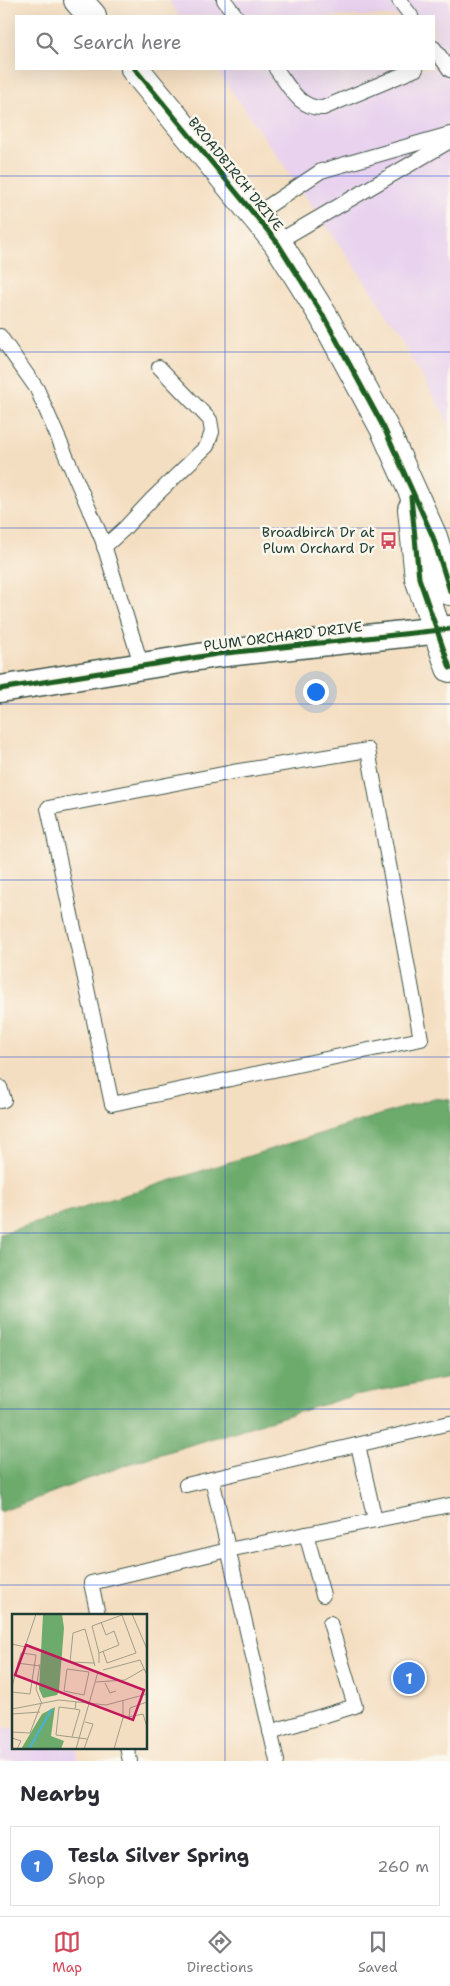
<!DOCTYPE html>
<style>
:root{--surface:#fff;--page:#f2f2f3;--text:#2b2b33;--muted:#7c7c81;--line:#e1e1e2;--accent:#d1495b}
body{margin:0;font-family:"Shantell Sans",sans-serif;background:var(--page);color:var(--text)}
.you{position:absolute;left:315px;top:691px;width:18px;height:18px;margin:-12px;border:4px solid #fff;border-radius:50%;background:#1a73e8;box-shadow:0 0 0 8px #1a73e833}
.badge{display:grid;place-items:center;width:32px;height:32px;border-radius:50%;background:var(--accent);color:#fff;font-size:16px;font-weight:700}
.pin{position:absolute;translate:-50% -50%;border:2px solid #fff;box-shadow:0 1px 5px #0006}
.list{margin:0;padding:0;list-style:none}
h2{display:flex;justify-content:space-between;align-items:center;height:65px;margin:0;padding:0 20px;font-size:21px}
h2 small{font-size:16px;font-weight:400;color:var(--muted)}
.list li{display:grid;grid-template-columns:32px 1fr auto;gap:15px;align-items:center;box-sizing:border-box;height:80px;margin:0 10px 10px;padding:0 10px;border:1px solid var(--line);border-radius:0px}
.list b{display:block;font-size:19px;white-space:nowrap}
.list p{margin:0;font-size:16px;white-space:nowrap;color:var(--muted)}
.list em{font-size:16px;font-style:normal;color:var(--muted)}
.icon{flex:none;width:28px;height:28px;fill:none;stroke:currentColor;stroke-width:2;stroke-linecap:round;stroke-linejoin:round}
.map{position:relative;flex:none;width:450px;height:1761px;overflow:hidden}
.search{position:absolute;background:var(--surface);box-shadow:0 5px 20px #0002;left:15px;right:15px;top:15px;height:55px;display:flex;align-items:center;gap:12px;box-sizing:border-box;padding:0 18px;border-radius:0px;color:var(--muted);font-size:19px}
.sheet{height:155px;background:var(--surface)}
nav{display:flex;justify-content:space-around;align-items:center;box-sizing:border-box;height:70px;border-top:1px solid var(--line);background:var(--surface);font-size:14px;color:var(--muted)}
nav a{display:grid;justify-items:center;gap:2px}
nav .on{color:var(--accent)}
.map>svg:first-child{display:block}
</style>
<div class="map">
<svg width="450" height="1761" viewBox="0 0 450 1761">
<rect width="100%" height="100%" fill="#fbf7ec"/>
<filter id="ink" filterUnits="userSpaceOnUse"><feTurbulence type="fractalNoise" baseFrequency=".02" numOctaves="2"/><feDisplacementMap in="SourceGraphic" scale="10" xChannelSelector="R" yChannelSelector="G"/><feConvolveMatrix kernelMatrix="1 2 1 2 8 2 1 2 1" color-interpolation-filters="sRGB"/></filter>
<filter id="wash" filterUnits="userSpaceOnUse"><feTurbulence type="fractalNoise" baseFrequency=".0096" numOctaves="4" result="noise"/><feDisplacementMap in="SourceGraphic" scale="20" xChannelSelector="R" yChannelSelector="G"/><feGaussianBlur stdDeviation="1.12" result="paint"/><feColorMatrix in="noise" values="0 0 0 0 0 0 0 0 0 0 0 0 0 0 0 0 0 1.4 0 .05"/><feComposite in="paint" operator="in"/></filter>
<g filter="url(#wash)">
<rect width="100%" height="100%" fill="#f4dec1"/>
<g fill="#e8d2ee">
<polygon points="168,0 450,0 450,428 445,416 372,291 216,69 434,69 434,16 179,16"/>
<polygon points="0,1728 14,1728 14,1747 77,1747 78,1761 0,1761"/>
</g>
<polygon fill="#6dab6d" stroke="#467450" points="434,1098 450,1100 450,1377 355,1395 131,1463 0,1512 0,1234"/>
</g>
<g filter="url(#ink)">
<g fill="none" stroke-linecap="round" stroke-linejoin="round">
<defs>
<g id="lane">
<polyline points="224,0 236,16"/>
<polyline points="399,0 411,16"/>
<polyline points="434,48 450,70"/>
<path d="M276 69C289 86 299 109 323 108L416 69"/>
<polyline points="255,215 321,171 450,134"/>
<polyline points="277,242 450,141"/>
<polyline points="0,336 37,389 102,539 142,667"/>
<polyline points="104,547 124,529 152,499 207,446 212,432 210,420 159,367"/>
<polygon points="368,750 421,1039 112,1104 48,808 233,772"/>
<polyline points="0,1087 4,1100 0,1101"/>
<polyline points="358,1445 375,1520"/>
<polyline points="212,1479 277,1761"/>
<polyline points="186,1485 450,1423"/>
<polyline points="306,1534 323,1595"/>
<polyline points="98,1615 91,1583 228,1550 450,1505"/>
<polyline points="270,1732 355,1706 330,1623"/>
<polyline points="127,1747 130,1761"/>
</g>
<polyline id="street" points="0,689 217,654 450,629"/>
<g id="secondary">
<polyline points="78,0 92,16"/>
<polyline points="135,69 277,242 324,317 384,428 433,537 450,591"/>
<polyline points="412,509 419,578 450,668"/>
</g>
</defs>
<use href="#lane" stroke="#3f5549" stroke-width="16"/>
<use href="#street" stroke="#3f5549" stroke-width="29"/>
<use href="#secondary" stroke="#3f5549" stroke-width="30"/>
<use href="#lane" stroke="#fff" stroke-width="14"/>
<use href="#street" stroke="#fff" stroke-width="26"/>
<use href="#secondary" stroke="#fff" stroke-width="28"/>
<defs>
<g id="cycleway">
<polyline points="135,69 277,242 324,317 384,428 433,537 450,591"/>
<polyline points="411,497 419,578 450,668"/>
<polyline points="0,689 217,654 450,629"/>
</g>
</defs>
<use href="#cycleway" stroke="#fbf7ec" stroke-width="8"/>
<use href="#cycleway" stroke="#1b5e20" stroke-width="5"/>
</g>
</g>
<path fill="none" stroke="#1d4ed8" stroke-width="1" stroke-opacity="0.55" d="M225 0V16M225 69V1761M0 176H450M0 352H450M0 528H450M0 704H450M0 880H450M0 1057H450M0 1233H450M0 1409H450M0 1585H450"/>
<defs>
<symbol id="bus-bare" viewBox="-9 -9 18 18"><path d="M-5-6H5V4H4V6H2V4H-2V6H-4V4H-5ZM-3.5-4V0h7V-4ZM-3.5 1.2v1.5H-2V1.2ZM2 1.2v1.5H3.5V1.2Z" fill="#d1495b" stroke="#fbf7ec" stroke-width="2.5" paint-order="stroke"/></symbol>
</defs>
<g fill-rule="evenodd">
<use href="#bus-bare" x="376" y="528" width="25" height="25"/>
</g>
<g text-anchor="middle" stroke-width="5" stroke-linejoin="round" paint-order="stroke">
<g font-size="14" fill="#1f3d34" stroke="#fbf7ec">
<text transform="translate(236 174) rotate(51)" y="5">BROADBIRCH DRIVE</text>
<text transform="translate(283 636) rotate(-7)" y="5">PLUM ORCHARD DRIVE</text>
</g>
<g font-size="14" fill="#1f3d34" stroke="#fbf7ec" text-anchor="end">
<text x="375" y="537">Broadbirch Dr at<tspan x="375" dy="16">Plum Orchard Dr</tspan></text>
</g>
</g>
<g transform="translate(12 1614)">
<rect width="135" height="135" fill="#f4dec1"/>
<path d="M31 0H50L52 14 47 77 45 81 31 84 27 75ZM43 93 39 122 52 127 49 135H9L30 100Z" fill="#6dab6d"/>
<path fill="none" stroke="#4cb2cb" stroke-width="2.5" d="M17 135 40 95"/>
<path fill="none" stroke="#9f9e89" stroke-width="1" d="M120 0 135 35M0 30 13 33 24 0M87 39 80 12 110 1 124 39 95 49 91 37M5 49 28 52M82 49 58 48 61 19 73 15 83 52M87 49V39L107 31 102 17 94 21 89 8M28 50 24 75 30 90M55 55 77 58 72 81 52 77ZM91 56 128 46 135 61M84 68 113 66 132 55M93 69 98 79 104 77M0 73 9 39 24 41 18 80 0 78M64 88 63 95 47 93 44 121 75 125M0 95 47 86 94 91 135 80M0 100 28 98M111 104 131 100 135 113M117 104 118 94 135 88M0 118 18 119 29 90M60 123 68 96 63 95M0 124 9 127 5 135M64 135 86 58M72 135 81 110 73 108M102 135 111 104V87"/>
<path fill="#c2185b" fill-opacity="0.15" stroke="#c2185b" stroke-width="2.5" d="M14 31 132 76 121 106 3 61Z"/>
<rect width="135" height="135" fill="none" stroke="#1f3d34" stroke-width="2.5"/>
</g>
</svg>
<div class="you"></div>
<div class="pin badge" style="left:409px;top:1678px;background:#3f7fe0">1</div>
<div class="search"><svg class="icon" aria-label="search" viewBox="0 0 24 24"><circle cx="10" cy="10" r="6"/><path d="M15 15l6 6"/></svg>Search here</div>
</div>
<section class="sheet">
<h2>Nearby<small></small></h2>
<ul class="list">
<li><span class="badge" style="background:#3f7fe0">1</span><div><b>Tesla Silver Spring</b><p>Shop</p></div><em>260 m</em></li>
</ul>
</section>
<nav>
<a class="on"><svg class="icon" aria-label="map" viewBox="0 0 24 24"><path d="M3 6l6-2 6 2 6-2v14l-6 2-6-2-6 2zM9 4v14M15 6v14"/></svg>Map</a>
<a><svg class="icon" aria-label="directions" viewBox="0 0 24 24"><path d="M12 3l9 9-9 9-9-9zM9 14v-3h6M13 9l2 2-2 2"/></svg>Directions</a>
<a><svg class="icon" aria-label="saved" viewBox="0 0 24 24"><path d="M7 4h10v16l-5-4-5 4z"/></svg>Saved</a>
</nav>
